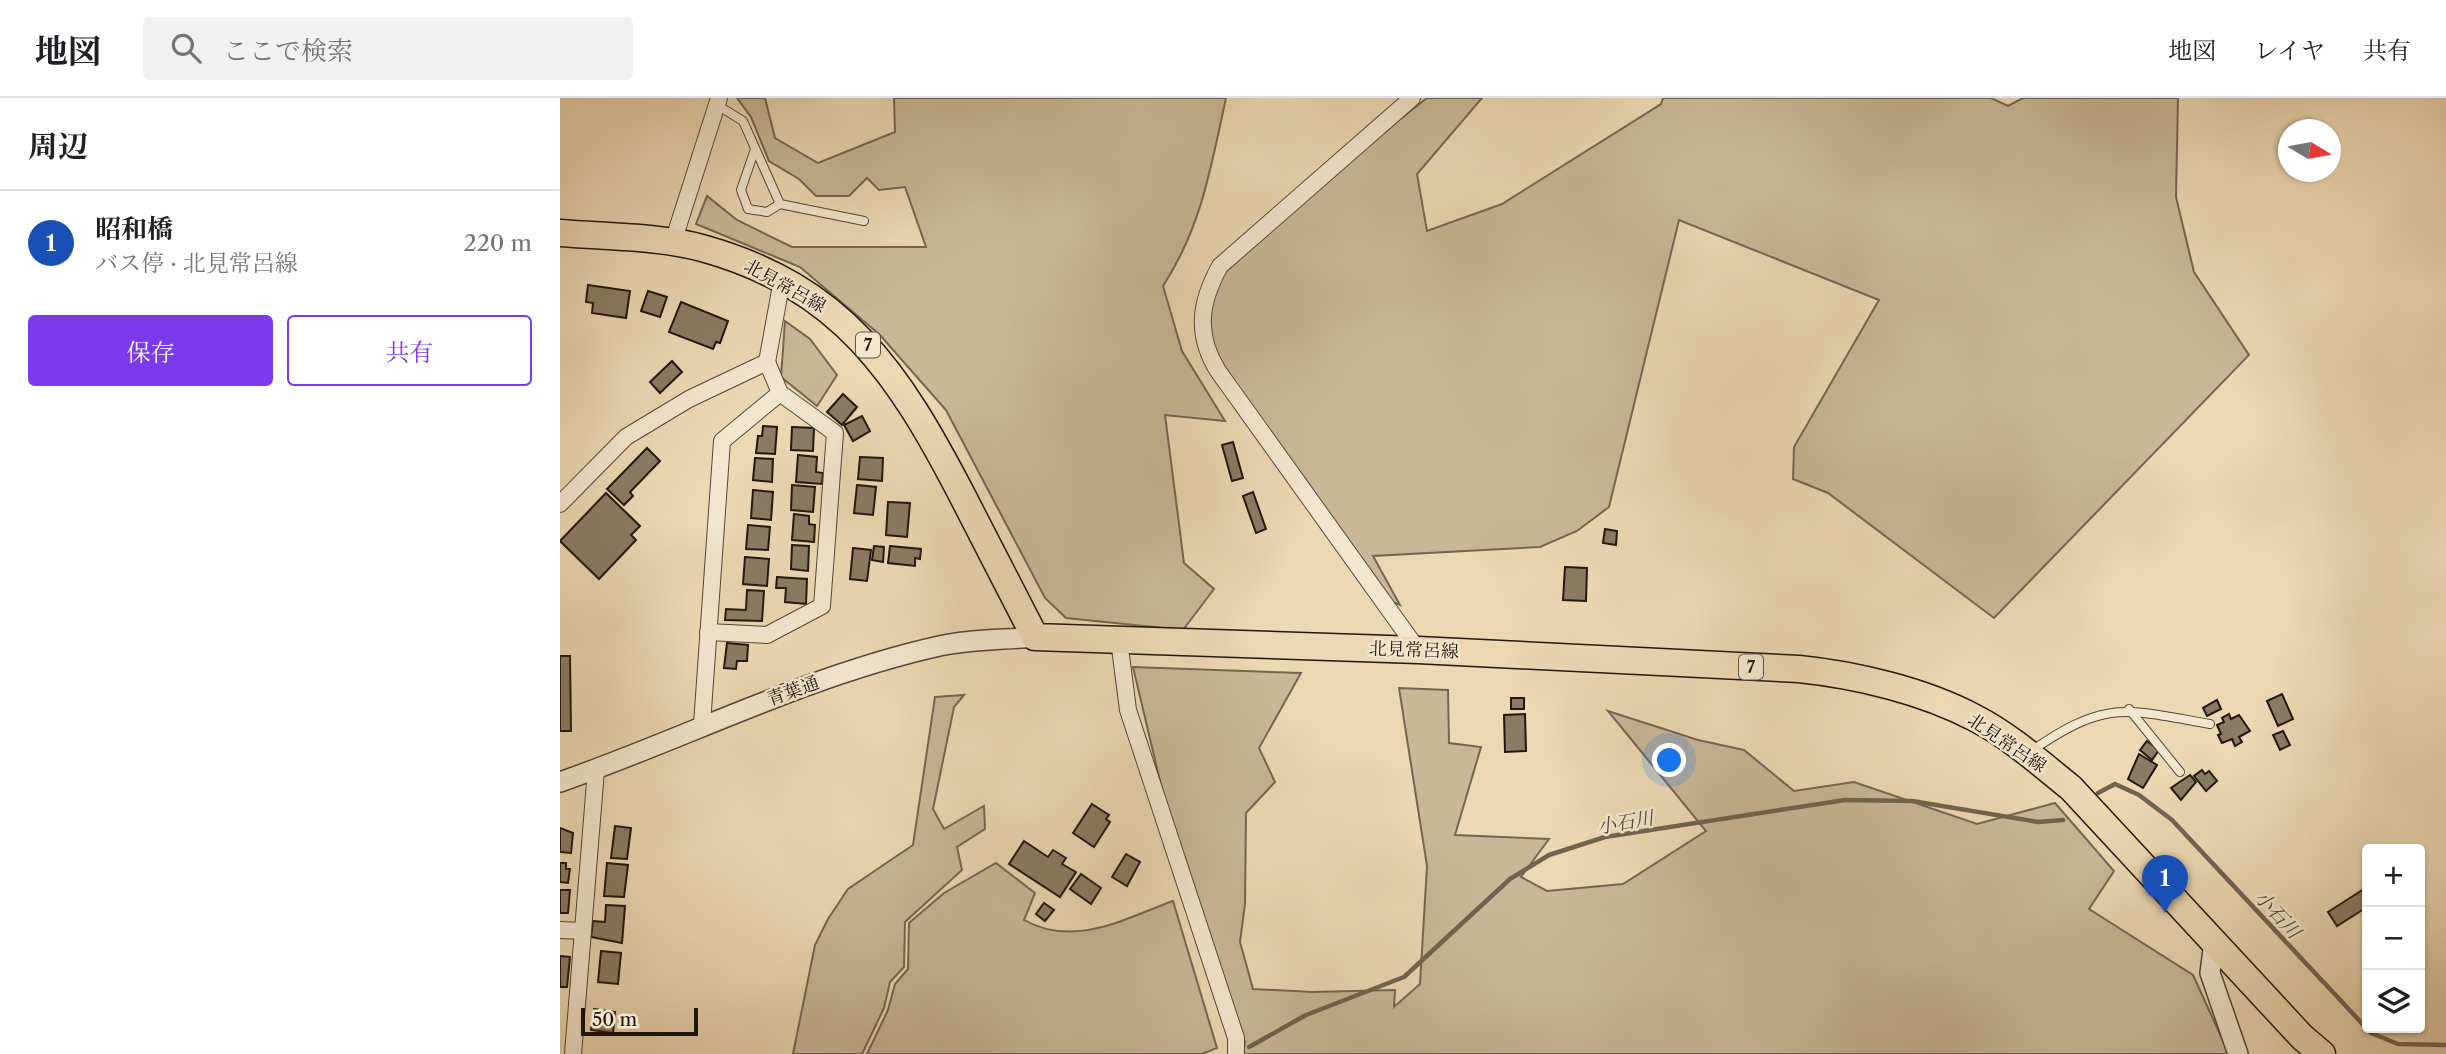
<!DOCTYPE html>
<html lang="ja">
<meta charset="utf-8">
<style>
:root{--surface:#fff;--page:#f2f2f2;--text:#202124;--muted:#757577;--line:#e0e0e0;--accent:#7c3aed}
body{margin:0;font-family:"Libre Caslon Text","Noto Serif JP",serif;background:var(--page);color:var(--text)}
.controls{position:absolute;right:21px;bottom:21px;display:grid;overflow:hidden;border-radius:7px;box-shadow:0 2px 5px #0004}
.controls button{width:63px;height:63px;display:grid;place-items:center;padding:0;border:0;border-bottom:2px solid var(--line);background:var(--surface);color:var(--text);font:35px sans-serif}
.compass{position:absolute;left:1718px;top:21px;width:63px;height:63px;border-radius:50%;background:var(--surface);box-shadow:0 2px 5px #0004;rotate:100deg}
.scale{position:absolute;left:21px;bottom:18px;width:117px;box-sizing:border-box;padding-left:7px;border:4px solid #21160f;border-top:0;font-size:19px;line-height:24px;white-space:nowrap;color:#21160f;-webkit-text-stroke:5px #f3e6ce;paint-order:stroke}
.you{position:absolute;left:1110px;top:663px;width:24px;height:24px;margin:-18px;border:5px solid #fff;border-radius:50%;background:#1a73e8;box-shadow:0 0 0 10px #1a73e833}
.badge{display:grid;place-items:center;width:46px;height:46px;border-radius:50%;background:var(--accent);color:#fff;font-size:23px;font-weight:700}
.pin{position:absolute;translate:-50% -58px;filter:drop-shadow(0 2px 4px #0008)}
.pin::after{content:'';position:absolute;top:37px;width:24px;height:21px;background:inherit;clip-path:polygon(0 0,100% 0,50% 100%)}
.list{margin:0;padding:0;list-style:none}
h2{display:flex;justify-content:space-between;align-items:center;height:91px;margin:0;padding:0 28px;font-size:30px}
h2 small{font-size:23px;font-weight:400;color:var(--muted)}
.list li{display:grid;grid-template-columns:46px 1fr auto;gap:21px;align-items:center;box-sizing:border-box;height:105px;padding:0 28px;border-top:2px solid var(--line)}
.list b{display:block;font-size:26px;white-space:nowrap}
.list p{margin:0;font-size:23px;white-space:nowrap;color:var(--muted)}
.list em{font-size:23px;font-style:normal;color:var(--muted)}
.actions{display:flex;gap:14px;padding:21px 28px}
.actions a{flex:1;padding:16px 0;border:2px solid var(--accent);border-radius:7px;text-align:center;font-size:24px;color:var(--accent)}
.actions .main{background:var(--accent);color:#fff}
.icon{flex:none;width:38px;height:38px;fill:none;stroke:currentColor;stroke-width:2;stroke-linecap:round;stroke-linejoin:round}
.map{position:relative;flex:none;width:1886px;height:956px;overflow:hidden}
header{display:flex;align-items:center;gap:42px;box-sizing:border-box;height:98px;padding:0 35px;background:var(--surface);border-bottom:2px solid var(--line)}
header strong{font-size:33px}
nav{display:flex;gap:38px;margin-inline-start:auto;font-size:24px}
.search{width:490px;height:63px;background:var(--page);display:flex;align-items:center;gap:18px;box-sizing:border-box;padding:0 24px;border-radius:7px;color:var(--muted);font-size:26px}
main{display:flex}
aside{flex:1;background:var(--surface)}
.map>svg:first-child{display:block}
</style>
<header>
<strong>地図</strong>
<div class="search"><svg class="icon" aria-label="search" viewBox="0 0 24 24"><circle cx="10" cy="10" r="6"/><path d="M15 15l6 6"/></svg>ここで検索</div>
<nav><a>地図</a><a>レイヤ</a><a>共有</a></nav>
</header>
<main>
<aside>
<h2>周辺<small></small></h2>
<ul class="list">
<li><span class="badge" style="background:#1a4fb4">1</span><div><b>昭和橋</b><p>バス停 · 北見常呂線</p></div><em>220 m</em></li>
</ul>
<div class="actions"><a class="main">保存</a><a>共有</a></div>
</aside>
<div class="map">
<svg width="1886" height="956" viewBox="0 0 1886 956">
<rect width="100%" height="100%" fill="#ecd8b3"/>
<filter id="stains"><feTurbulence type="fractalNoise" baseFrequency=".00286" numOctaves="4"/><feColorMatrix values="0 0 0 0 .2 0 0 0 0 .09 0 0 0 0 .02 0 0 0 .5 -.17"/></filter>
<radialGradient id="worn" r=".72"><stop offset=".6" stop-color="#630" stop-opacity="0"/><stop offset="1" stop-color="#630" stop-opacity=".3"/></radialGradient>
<g fill="#c9b797" stroke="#756653" stroke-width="2">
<path d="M177 0H205L215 40 258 65 335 34 334 0H666C651 68 642 128 603 188L622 253 665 323 605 317 624 465 654 491 623 532 506 520 485 500 386 312 320 237 240 169 136 126 147 98 177 122 232 149H366L345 89 319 92 307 80 289 98H256L239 81 209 63 191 19Z"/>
<polygon points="867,0 922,0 857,76 867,133 942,106 1101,6 1103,0 1431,0 1448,8 1463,0 1618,0 1616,99 1634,174 1689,257 1434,520 1268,395 1233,381 1234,349 1319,202 1119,122 1049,409 1017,433 980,449 813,458 840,507 825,501 650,251 646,210 663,176 803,50"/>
<polygon points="225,223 250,241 277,277 257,308 221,279"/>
<polygon points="573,569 741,575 699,650 715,684 686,715 685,806 680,844 693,891 752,894 835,892 834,909 860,886 867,768 839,590 888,592 889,645 921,649 895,737 989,741 961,779 987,793 1063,786 1146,733 1048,613 1138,642 1184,652 1234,693 1294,684 1417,726 1495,705 1554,773 1529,811 1633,877 1669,956 683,956 685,944 615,746"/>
<polygon points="404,597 394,609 373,711 384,731 424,708 425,731 397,749 402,772 345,824 344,869 330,884 324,910 302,956 233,956 255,847 268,821 288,791 353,747 375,599"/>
<path d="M436 765 475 795 464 822C514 850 564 821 613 803L657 950 642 956H307L328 912 335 886 348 871 349 825 384 795Z"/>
</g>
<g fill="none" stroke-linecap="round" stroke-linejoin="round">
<g stroke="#716350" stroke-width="4.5">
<polyline points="1538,695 1555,686 1579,697 1612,722 1811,935 1838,946 1886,947"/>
<polyline points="689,949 746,917 844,879 950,781 989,757 1045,739 1285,702 1352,703 1478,724 1503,722"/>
</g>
</g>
<g fill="#8b7b64" stroke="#21160f" stroke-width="2">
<polygon points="28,187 70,193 66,220 32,215 33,205 26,204"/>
<polygon points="88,193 107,199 100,219 81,213"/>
<polygon points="121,204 168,223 160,245 156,244 153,251 109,234"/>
<polygon points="112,263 122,274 100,295 90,284"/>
<polygon points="283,296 297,309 282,327 267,314"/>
<polygon points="302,318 310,333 293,343 284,327"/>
<polygon points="203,328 217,329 215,356 196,355 198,338 202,338"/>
<polygon points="232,329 254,330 253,353 231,352"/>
<polygon points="673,344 683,380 672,383 662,347"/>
<polygon points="87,350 100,363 70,394 73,398 64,407 47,391"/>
<polygon points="238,357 257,359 256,374 263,375 262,386 236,384"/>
<polygon points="300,359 323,360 322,383 298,381"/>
<polygon points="195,360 213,361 212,384 193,382"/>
<polygon points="232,387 255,389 253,414 231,412"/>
<polygon points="297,387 316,389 313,417 294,415"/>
<polygon points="193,392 213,394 211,422 191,420"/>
<polygon points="693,394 706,431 696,435 683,398"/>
<polygon points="46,395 80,428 71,437 76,442 39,481 0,443"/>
<polygon points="328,404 350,405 347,439 326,437"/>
<polygon points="234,416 249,418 249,426 255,427 254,444 232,442"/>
<polygon points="188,427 210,429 208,452 186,451"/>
<polygon points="1045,431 1057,433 1056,447 1043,445"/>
<polygon points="232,447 249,448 248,473 231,471"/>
<polygon points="314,448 324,449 323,464 312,462"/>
<polygon points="330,448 361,451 360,461 355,460 355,468 328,465"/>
<polygon points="293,450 311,452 307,483 290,481"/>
<polygon points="185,459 209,461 207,488 183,486"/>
<polygon points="1005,469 1027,470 1026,503 1003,502"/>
<polygon points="217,479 247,481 246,506 225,504 226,490 216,490"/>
<polygon points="187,492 204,493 202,523 165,522 166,511 186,512"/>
<polygon points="167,545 188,547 187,563 177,563 176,571 164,570"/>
<polygon points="0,558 10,558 11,633 0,633"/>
<polygon points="1722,596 1733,621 1718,628 1707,603"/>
<rect x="951" y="600" width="13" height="11"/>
<polygon points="1657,602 1661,611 1647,618 1643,610"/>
<polygon points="965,616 966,653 945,654 944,617"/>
<polygon points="1669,616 1671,621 1679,617 1690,633 1679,639 1682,644 1675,648 1672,641 1662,645 1658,637 1661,636 1657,627 1664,624 1662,620"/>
<polygon points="1723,633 1730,647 1720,652 1713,637"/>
<polygon points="1587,643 1599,652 1592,662 1580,652"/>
<polygon points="1579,656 1597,667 1583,690 1568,681"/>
<polygon points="1642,672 1645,676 1649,673 1657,683 1646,693 1634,678"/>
<polygon points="1630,677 1636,684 1621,702 1611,690"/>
<polygon points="532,706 549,717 546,721 550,724 534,749 513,735"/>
<polygon points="55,728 71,730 67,761 51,760"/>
<polygon points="0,730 13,735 11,755 0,754"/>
<polygon points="464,743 488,759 493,752 506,760 502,766 516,774 500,799 449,766"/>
<polygon points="566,756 580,764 567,788 552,779"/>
<polygon points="0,765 6,765 6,771 10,771 8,785 0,784"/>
<polygon points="47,765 68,767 64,799 44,798"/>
<polygon points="521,776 541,790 531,806 510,791"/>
<polygon points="1807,789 1807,809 1777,828 1768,814"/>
<polygon points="0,792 10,792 8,815 0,815"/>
<polygon points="484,805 494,812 485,823 476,816"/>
<polygon points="46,807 65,808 62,845 31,839 33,823 45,824"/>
<polygon points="41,853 61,855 58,886 38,884"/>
<polygon points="0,858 10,859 7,889 0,889"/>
<polygon points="34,911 55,914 53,935 31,932"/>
</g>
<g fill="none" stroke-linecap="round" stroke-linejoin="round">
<defs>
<g id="service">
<polyline points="157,7 183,23 220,106 304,123"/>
<polyline points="195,51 181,92 188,111 207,114 220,106"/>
<polyline points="1569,611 1620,674"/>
<path d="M1470 654C1546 601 1564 611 1650 626"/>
</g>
<g id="minor">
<path d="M852 0 660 168C640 204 635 236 658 273L858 552"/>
<polyline points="113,144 159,0"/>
<polyline points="0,406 66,339 129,301 207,264 222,182"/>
<polyline points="148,534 207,537 262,508 275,335 220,295 207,264"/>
<polyline points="559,542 568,612 676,940 676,956"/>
<polyline points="142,626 162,343 220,295"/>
<polyline points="0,832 23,833"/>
<polyline points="13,956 36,672"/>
</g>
<g id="tertiary">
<path d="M0 684C126 640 244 579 375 549 407 541 443 542 475 539"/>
<polyline points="1654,844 1650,875 1678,956"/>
</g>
<path id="primary" d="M0 135C47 139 97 138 142 150 283 189 339 276 402 397 426 444 451 492 475 539L858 552 1239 571C1297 577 1364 593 1415 620 1450 638 1481 666 1511 690L1742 939 1762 956"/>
</defs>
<use href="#service" stroke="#544638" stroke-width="10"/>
<use href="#minor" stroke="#544638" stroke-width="18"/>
<use href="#tertiary" stroke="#544638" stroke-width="22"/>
<use href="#primary" stroke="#21160f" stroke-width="29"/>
<use href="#service" stroke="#f3e6ce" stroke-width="8"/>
<use href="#minor" stroke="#f3e6ce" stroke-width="16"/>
<use href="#tertiary" stroke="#f3e6ce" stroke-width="19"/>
<use href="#primary" stroke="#ecd8b3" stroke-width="26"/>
</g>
<g text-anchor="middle" stroke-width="5" stroke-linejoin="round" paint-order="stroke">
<g fill="#f3e6ce" stroke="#605448" stroke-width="2">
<rect x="296" y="234.5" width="24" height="25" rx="5"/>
<rect x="1179" y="556.5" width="24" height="25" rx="5"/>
</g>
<g font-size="16" font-weight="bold" fill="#21160f">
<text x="308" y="253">7</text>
<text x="1191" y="575">7</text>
</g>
<g font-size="18" fill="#21160f" stroke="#f3e6ce">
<text transform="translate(225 188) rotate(29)" y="6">北見常呂線</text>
<text transform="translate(854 552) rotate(2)" y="6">北見常呂線</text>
<text transform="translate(233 593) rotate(-20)" y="6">青葉通</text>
<text transform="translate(1447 645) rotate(34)" y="6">北見常呂線</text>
</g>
<g font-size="19" font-style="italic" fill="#57493a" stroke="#f3e6ce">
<text transform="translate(1065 724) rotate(-10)" y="7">小石川</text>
<text transform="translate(1718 816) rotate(47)" y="7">小石川</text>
</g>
</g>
<rect width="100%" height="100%" filter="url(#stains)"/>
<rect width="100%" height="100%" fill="url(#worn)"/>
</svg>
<div class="controls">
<button>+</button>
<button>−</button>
<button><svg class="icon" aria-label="layers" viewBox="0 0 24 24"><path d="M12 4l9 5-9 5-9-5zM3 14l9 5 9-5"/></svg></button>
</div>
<svg class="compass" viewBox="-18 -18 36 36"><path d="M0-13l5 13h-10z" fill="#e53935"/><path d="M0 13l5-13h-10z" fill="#757577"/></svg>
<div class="scale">50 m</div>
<div class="you"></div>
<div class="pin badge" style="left:1605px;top:815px;background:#1a4fb4">1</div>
</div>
</main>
